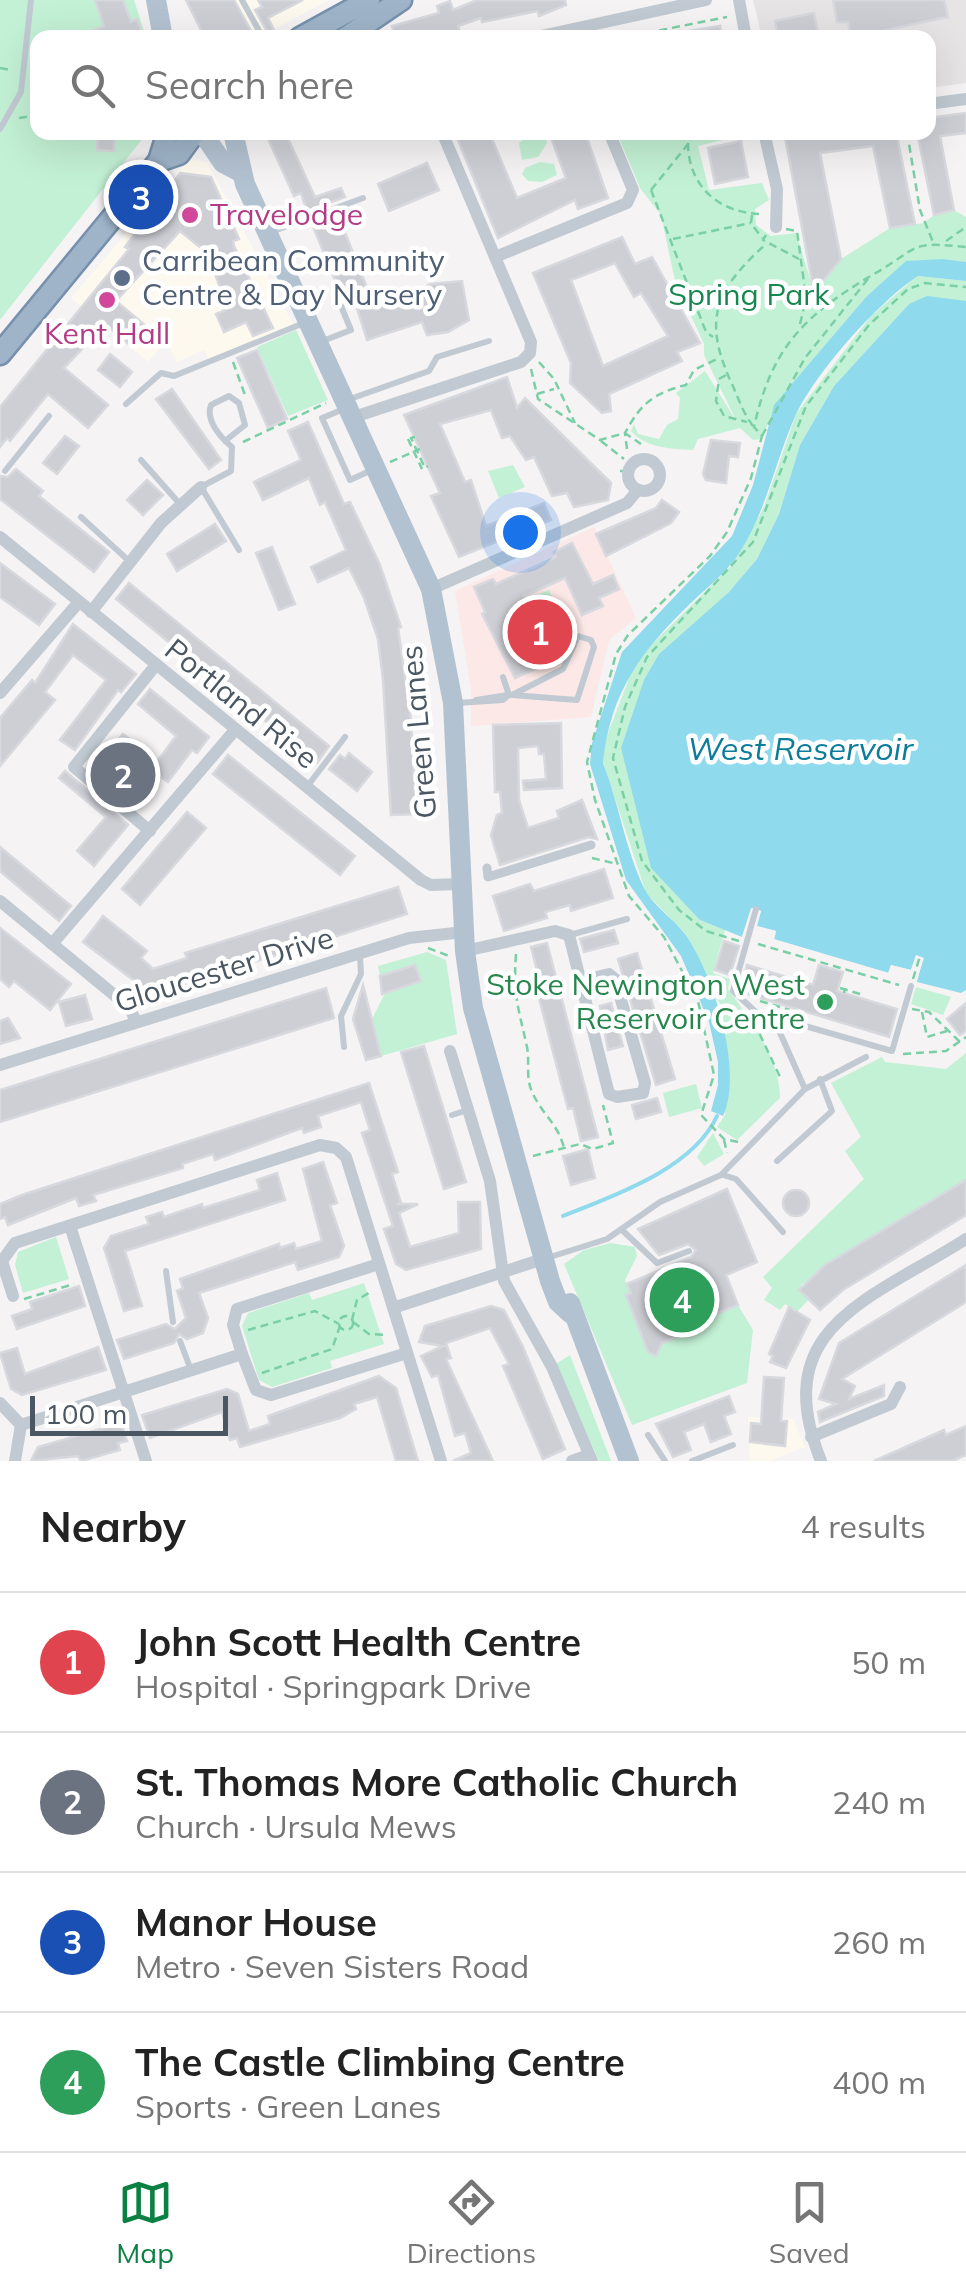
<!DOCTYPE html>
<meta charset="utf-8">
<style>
:root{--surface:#fff;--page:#f2f2f2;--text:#222;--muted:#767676;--line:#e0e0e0;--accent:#0b8043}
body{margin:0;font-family:Mulish,sans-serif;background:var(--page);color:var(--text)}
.scale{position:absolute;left:30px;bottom:25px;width:198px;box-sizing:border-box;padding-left:10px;border:5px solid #4a5661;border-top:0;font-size:28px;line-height:35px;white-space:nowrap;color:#4a5661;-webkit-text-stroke:8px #fff;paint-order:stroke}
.you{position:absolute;left:520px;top:532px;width:35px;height:35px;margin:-25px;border:8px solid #fff;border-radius:50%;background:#1a73e8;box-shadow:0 0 0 15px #1a73e833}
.badge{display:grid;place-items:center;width:65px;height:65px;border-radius:50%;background:var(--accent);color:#fff;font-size:32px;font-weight:700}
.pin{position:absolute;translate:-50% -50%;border:5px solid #fff;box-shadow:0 2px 10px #0006}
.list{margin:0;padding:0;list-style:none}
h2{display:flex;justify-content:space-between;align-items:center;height:130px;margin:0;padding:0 40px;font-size:42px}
h2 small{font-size:32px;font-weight:400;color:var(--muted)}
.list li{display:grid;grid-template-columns:65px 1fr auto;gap:30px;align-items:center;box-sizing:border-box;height:140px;padding:0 40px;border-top:2px solid var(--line)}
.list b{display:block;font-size:38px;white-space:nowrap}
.list p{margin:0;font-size:32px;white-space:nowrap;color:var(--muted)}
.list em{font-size:32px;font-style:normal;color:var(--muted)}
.icon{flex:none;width:55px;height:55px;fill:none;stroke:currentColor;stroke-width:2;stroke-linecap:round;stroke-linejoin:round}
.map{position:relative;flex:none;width:966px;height:1461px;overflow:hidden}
.search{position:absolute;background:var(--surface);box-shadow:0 10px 40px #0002;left:30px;right:30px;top:30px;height:110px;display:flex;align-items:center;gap:25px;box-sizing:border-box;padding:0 35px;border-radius:20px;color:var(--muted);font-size:38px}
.sheet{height:690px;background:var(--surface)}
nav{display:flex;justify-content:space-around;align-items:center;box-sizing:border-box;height:140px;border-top:2px solid var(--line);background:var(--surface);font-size:28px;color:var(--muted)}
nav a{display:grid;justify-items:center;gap:5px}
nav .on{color:var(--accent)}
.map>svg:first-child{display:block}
</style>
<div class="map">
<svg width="966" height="1461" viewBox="0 0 966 1461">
<rect width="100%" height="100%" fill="#f5f3f3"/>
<g fill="#fdf9ef">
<polygon points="186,0 329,0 258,38 205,37"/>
<polygon points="189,159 207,162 293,324 210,361 204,350 177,362 166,341 148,362 71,298"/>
<polygon points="748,1417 793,1419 805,1447 769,1461 750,1461"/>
</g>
<polygon fill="#e6e4e5" points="753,0 966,0 966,83 929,88 928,38 762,37"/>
<polygon fill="#fce8e6" points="594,527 636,618 609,640 591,717 471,726 471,689 455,591"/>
<g fill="#c3f1d5">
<polygon points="0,0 134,0 146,37 38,38 38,132 136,133 143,138 0,320"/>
<polygon points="530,133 545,133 547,143 538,157 522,160 519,143"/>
<path d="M617 133H751L698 146 709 190 762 183 769 200 755 209 756 225 771 236 796 233 814 292 841 259 890 228 924 223 934 215 954 210 966 217V262L943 259 866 297 775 405 762 439 753 440 740 428 698 439 693 450C671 449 646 448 631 431L634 424 638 434 659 439 667 425 678 419 680 398 676 393 705 371 737 422 704 355V344L675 281 661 215 640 188Z"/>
<polygon points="540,162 554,164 557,175 542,182 528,181 522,174 525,168"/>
<path d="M917 276 966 281V301L909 304 834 386 800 445 779 514 757 559 728 593 700 920 725 930 713 973 730 979 728 989C751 1021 780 1058 780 1098L737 1140 717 1127 725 1115 722 1006 709 989 695 950 683 931 646 893 603 762 605 741 636 660 733 564 764 507 796 414 871 316Z"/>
<polygon points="296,330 328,400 288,416 257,347"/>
<polygon points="513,465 525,487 499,498 488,471"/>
<polygon points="549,590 561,618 548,624 542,611 510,621 504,609"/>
<polygon points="427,952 446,960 457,1034 381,1056 372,1019 385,993 421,981 415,965 380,976 378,966"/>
<polygon points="916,987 951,997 943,1015 911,1004"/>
<polygon points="966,1053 966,1181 805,1282 801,1285 809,1299 797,1312 785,1304 780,1310 764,1300 772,1288 763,1277 864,1179 845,1151 861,1137 831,1083 882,1057 885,1062 946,1069"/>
<polygon points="696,1084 702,1108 669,1117 663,1093"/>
<polygon points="713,1133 724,1154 704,1166 697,1157"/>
<polygon points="56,1237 69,1279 23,1293 15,1265 18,1252"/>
<polygon points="611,1243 635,1247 637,1256 625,1280 631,1293 626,1296 645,1343 651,1341 646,1351 656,1355 658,1345 679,1336 676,1330 738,1305 753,1330 747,1383 632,1425 564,1264 584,1250"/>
<polygon points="364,1283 384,1344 330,1361 332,1368 272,1387 259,1380 242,1326 248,1313 309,1293 312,1300"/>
<polygon points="570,1355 611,1461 599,1461 556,1364"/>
</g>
<g fill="#90daee">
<path d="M943 259 966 262V281L918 276C878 302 813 375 794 419 775 463 766 511 740 552 728 571 709 586 693 601 643 649 610 691 603 763 619 804 625 848 644 888 653 906 673 918 685 934 713 973 744 1071 723 1116L711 1111 718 1085V1062L709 1022 681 956 626 880 590 764 592 743 622 652 732 536 753 485 774 405 866 297 906 261Z"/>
<polygon points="927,296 966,301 966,990 961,993 917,982 923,958 916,956 911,970 891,965 889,973 774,939 776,931 756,926 761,911 752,908 742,937 700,920 651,868 621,748 644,680 659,654 728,593 757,559 779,514 800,445 834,386 909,304"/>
</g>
<polygon fill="#f5f3f3" points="751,908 761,911 757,926 776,931 774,940 888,973 891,965 911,970 916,955 924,958 915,986 913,975 894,971 888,978 772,944 770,935 752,928 747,938 742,937"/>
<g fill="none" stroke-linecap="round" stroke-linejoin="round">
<path stroke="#90daee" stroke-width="4" d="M563 1216C613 1196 693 1169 717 1116"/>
</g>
<g fill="#cdcfd5" stroke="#d7d9de" stroke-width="2.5" fill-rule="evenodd">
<polygon points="95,0 123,0 131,22 137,19 144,38 123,38 121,32 105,38 75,38 104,26"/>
<polygon points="186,0 234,0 255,38 205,38"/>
<polygon points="258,0 303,0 268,18 274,30 268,33 255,10 262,7"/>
<polygon points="477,0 565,0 566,5 539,16 538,11 482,22 481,18 458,26 462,38 396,38 392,26 439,13 437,6 450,1 453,10"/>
<polygon points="833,0 944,0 948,17 851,37 848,22 837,22"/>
<polygon points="814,13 818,32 778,38 775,21"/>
<polygon points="720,26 722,38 684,38 683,32"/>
<polygon points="966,113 966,133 940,136 954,210 934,215 917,132 928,132 928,118"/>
<polygon points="98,132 115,132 114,151 97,150"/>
<polygon points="265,132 285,132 315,197 341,188 345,197 307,211 301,193 294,196"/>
<polygon points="478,132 489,132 517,198 566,178 549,132 585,132 608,198 578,209 575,200 498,238 458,140"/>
<polygon points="817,132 896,132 915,224 890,228 873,146 820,153 841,259 814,292 785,137"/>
<polygon points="741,141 748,177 715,184 708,148"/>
<polygon points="427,163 439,190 389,211 378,184"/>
<polygon points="180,173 211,177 239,239 233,241 234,246 273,328 253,336 246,322 224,332 216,314 224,311 216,296 222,293 205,246 201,248 180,231 116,301 147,327 131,346 100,320 86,338 90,341 64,368 108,405 88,428 48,394 10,441 7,438 0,447 0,407 129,249 125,247"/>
<polygon points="338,215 370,295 393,288 397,302 430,284 462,281 469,320 448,332 427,335 422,322 367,340 351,289 340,292 312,224"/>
<path d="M622 237 635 264 652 257 700 343 677 352 682 361 609 394 611 411 602 413 570 383 571 363 533 273ZM615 263 634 297 641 293 668 336 603 366 571 280Z"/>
<polygon points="257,350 287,419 268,428 237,358"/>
<polygon points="110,354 132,372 120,387 98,370"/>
<polygon points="507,377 517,408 525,398 611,483 608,500 574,507 567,493 552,496 534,457 526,460 510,436 502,438 491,410 440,424 465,482 471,480 486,526 544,503 551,520 459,557 431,496 440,493 404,415"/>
<polygon points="172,389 221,460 209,469 156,399"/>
<polygon points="308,422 344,504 350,502 380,565 401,627 398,628 411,720 416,814 391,815 383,679 378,639 364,598 349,568 318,582 311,567 346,550 325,502 320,505 309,478 263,500 254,482 301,460 288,431"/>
<polygon points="65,436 79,446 57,474 43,463"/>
<polygon points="711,440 740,443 738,457 729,456 726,483 706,480 703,474"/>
<polygon points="16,469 43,491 39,496 109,552 94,572 0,499 0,476 8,477"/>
<polygon points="147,480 163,495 143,515 127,500"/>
<polygon points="662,500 679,512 671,523 606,556 596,534 656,508"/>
<polygon points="215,524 226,541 177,571 167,554"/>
<polygon points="572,543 593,584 613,575 619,589 599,598 603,606 582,615 565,578 524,596 538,629 516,639 525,658 540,651 546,664 515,678 482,614 485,612 474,587 493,579 496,584 556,557 554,552"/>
<polygon points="272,547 295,604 279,610 256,553"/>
<polygon points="0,563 55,604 39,625 0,597"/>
<polygon points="129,583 329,746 317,763 116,599"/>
<polygon points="73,624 136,674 121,692 118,690 75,750 60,740 106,680 73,655 45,692 55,700 0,766 0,718 32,680 35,683"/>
<polygon points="150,689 209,737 197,753 192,750 168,782 151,770 176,736 138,704"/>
<polygon points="561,723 562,788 524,790 523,781 546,779 544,754 539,754 538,746 518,748 519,800 528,828 559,818 557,811 582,800 597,839 589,837 500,865 491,835 497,815 502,813 500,792 495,792 493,725"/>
<polygon points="123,734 136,744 127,757 149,776 129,800 97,774 120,748 115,744"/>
<polygon points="349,753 372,772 357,791 329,769 340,755 345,759"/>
<polygon points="228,755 355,856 340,875 213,774"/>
<polygon points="65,771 128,825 94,866 77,851 106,817 59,778"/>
<polygon points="187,812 206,828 140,905 122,889"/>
<polygon points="0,847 71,906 59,921 0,871"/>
<polygon points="604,869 613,898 571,911 570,905 545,912 547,918 504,931 493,896 530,884 534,891"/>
<polygon points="398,887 407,914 152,994 83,942 103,916 147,951 141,958 153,969 187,958 185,953"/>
<polygon points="0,928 71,984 50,1010 14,981 9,987 0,979"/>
<polygon points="614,930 618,943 584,952 580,939"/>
<polygon points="724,941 739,946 730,975 715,970"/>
<polygon points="547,943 598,1137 581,1141 573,1108 568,1109 534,979 539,978 531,947"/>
<polygon points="637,953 675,1079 656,1085 618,959"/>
<polygon points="415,965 421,981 382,994 380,976"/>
<polygon points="747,965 813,985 819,965 843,972 837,991 897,1009 889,1037 747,994 744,979"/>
<polygon points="363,985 381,1056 366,1060 353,1019"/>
<polygon points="326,988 334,1018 0,1122 0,1090"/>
<polygon points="85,995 92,1019 66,1026 59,1002"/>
<polygon points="611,1003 623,1046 608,1050 600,1006"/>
<polygon points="966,1003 966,1031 960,1035 947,1019"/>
<polygon points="8,1018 20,1038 0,1044 0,1021"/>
<polygon points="424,1046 466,1182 444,1189 401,1052"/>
<polygon points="369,1083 398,1172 392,1174 401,1203 397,1204 418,1204 399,1213 410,1247 459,1233 458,1202 480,1202 481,1249 406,1270 396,1264 384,1229 393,1226 362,1133 370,1130 361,1102 318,1116 321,1127 304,1133 302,1128 215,1160 213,1154 182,1164 183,1168 93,1195 96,1201 79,1206 76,1198 8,1225 5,1217 0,1219 0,1204 22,1195"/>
<polygon points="657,1098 661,1112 636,1119 632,1105"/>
<polygon points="588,1149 595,1178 571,1185 563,1156"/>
<polygon points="323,1162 337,1203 330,1205 344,1246 339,1257 298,1270 295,1262 199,1293 208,1318 203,1333 187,1339 179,1334 174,1343 124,1359 117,1340 166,1324 175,1329 186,1318 177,1291 183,1288 180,1279 279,1244 280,1248 294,1243 296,1249 322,1241 303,1169"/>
<polygon points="277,1173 285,1200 125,1251 142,1306 124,1311 104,1248 111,1236 149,1224 146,1217 162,1212 164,1217 202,1204 203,1208 260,1190 257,1180"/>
<polygon points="966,1180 966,1215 843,1290 820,1310 799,1290 825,1265"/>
<polygon points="727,1189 757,1262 726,1275 738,1305 676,1330 679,1336 662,1343 656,1356 648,1352 626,1295 631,1293 627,1284 691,1257 696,1250 688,1244 659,1255 638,1229"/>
<circle cx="796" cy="1203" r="13"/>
<polygon points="966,1265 966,1302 842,1379 855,1386 849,1399 884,1385 884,1396 820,1422 818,1412 836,1404 819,1399 839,1343"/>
<polygon points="79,1286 85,1306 17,1329 12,1316 32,1309 30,1302"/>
<polygon points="491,1306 504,1310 523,1347 565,1449 543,1459 503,1366 509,1364 490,1328 446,1343 451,1358 446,1359 493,1461 453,1461 471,1453 465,1433 455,1436 438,1375 432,1377 421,1356 443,1346 419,1342 425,1326"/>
<polygon points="789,1307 810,1320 786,1368 770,1362 773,1356 769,1354"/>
<polygon points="98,1347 106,1370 22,1395 11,1389 0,1353 17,1348 25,1374"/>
<polygon points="379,1376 396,1388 418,1461 396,1461 377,1397 354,1404 356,1409 340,1418 240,1447 237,1438 230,1440 222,1412 150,1438 142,1415 227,1389 238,1394 249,1431 270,1424 268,1416"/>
<polygon points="764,1377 784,1378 781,1421 787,1421 785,1446 750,1442 751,1423 761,1424"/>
<polygon points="729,1396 735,1412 724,1416 731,1434 711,1442 704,1424 684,1432 691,1450 673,1457 656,1424"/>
<polygon points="121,1423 127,1441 118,1443 120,1450 81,1461 78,1456 31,1461 38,1447"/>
<polygon points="966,1426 966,1455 952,1461 874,1461 944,1430 946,1435"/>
</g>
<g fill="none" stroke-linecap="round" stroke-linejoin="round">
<defs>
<g id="trunk">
<polyline points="300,38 369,0"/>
<polyline points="345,38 401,0"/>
<polyline points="159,161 168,132"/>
<polyline points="0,354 159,161 179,154 195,132"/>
</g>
</defs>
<use href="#trunk" stroke="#7690ad" stroke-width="25"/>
<g stroke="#7ad0a6" stroke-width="2.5" stroke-dasharray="8 5" stroke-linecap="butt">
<polyline points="621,38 727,17"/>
<polyline points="0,68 11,70"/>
<polyline points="19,118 38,115"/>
<polyline points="907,132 920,210 933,242"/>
<path d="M688 143C688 187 720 214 764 214"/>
<polyline points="651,190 706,332 713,337"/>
<polyline points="651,190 697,133"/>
<polyline points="752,215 751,223 762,238"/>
<polyline points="786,229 797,231 806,297 829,300"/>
<polyline points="766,235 763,240 799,259"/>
<polyline points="673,239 751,223"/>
<polyline points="946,241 966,227"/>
<polyline points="800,324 806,299"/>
<polyline points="233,362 245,395"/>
<polyline points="539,362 554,379 575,423"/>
<polyline points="531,369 538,399 600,440 625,433 641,444"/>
<polyline points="726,375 719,379 716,401 724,416 747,422"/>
<polyline points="537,394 554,389"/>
<path d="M753 426C743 413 738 397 731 382 702 318 716 289 767 243"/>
<polyline points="762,436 805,358 868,279"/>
<polyline points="415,437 411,438 425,468 428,466"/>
<polyline points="408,439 422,469"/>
<polyline points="601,441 624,459"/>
<polyline points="243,442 326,403"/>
<path d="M627 449 625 433C641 403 654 393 686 385L694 370 719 358"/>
<polyline points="390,462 420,449"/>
<polyline points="620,471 628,471"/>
<polyline points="592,858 613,863"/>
<polyline points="739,941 706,931 679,910 642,861 613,758 625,707 647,657 753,542 806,406 869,325 908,289 925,283 966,287"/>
<polyline points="758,944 899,985"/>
<polyline points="428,948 449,956"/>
<path d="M516 954C513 996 518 1006 527 1047 530 1063 525 1079 533 1094 543 1115 558 1124 564 1148"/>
<polyline points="913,979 920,956"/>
<polyline points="840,988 860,994"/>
<polyline points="844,993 845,988"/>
<polyline points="760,1001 790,1010"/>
<polyline points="912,1009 929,1012 960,1042"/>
<polyline points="922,1012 927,1037 947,1031"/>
<polyline points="754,1022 781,1079"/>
<polyline points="903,1054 946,1051 966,1037"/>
<polyline points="724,1140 727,1153"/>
<path d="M738 1142 724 1139 701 1115 714 1075 698 1001 664 937 629 896 595 800 587 762 616 654 628 635 710 556 727 532 751 478 762 436 754 427C772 346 805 315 874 274 921 247 907 241 966 247"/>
<polyline points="533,1156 580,1144 593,1149 613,1143 603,1105"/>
<polyline points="24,1299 74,1284"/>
<circle cx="346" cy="1323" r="7"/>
<polyline points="352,1320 357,1300 372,1291"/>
<polyline points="353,1322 369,1334 386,1335"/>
<polyline points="248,1330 315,1311 339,1324"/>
<polyline points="262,1373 332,1349 340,1326"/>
</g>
<g stroke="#c1cad2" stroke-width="6">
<polyline points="242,0 263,38"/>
<polyline points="0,129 21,92 31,0"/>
<polyline points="271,232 363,198"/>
<polyline points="320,342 351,330 341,306"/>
<polyline points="350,399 429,371 437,357 489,341"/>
<polyline points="126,404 161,373 174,376 304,323"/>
<polyline points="344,409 322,418 350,480 374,469"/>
<path d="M225 441 245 425 239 403 229 396 211 405C205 420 221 438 232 447L231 471 201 487 239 550"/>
<polyline points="141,460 179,503"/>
<polyline points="5,471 49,416"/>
<polyline points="81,517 129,561"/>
<polygon points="578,636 591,640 594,647 577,700 512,695 563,669"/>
<polyline points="503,677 509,695"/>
<polyline points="476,700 508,695"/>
<polyline points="457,703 503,700 509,695"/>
<polyline points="306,788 345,737"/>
<polyline points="570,935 627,919"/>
<polyline points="774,1017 892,1051 911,986"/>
<polyline points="344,1047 341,1016 361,974 360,956"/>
<polyline points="805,1089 866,1057"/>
<polyline points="452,1115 468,1110"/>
<polyline points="777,1161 832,1111 820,1079"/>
<polyline points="723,1175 736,1179 783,1232"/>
<polyline points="622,1230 657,1263 689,1251"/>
<polyline points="547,1258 607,1239 660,1202 721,1175 805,1089 773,1017 757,1013 733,991 756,909"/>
<polyline points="166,1271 173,1322"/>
<polyline points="180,1341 191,1370"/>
<polyline points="648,1435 665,1461"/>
<polyline points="692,1461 733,1445"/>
</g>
<polyline stroke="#c1cad2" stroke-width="9" points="487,868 488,877 591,845"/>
<g stroke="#c1cad2" stroke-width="12">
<polyline points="739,0 746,38"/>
<polyline points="532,38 706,0"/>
<polyline points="928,104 966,99"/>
<polyline points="764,132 777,189 776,227"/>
<polyline points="495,257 627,203 633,190 609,132"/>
<polyline points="354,417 521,362 530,353 531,342 442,132"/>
<circle cx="644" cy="475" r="16"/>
<polyline points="0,537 421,880 431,885 461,884"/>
<polyline points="431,589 627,503 637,491"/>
<polyline points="91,612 161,523 201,487"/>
<polyline points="0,693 79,602"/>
<polyline points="150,831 74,767 155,666"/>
<polyline points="0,901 130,1008 136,1022"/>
<polyline points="52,944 235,730"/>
<polyline points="465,951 555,931 569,935 609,1094 617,1097 643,1093 645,1083 615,979 609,974 580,981"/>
<polyline points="450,1051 490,1181 504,1281 552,1367 592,1461"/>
<polyline points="0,1065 409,938 464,932"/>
<polyline points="70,1226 146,1461"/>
<polyline points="13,1296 2,1261 15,1243 320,1145 336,1148 346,1157 441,1461"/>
<polyline points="396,1307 546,1258"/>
<polyline points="242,1354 233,1325 237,1309 379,1264"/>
<polyline points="0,1403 21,1425 242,1354 256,1390 271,1395 407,1353"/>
<polyline points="811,1437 891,1404 900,1387"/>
<polyline points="15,1461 21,1425"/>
<polyline points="572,1461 589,1455"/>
<path d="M821 1461C767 1327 870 1300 966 1239"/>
</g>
<g stroke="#b3c2d1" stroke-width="20">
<polyline points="156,0 163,38"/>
<polyline points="202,132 223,163 240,172"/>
<polyline points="233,132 245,184 431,589 453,703 465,951 473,1008 550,1281 558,1302 571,1314"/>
<polyline points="570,1303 629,1461"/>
</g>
<use href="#trunk" stroke="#9fb4c9" stroke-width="20"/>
</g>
<g fill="#d1479c" stroke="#fff" stroke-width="4">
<circle cx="190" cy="215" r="10"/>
<circle cx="107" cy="300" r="10"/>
</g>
<circle fill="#5c6f8a" stroke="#fff" stroke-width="4" cx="122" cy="278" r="10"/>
<circle fill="#2e9e5b" stroke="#fff" stroke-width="4" cx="825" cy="1002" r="10"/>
<g text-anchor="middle" stroke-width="9" stroke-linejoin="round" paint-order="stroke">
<g font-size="30" fill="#b23c85" stroke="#fff" text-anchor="start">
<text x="210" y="225">Travelodge</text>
<text x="107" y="344" text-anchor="middle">Kent Hall</text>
</g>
<g font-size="30" fill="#4e5e75" stroke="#fff" text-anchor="start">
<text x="142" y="271">Carribean Community<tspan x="142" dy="34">Centre &amp; Day Nursery</tspan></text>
</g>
<g font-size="30" fill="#17864f" stroke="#fff">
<text x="749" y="305">Spring Park</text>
</g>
<g font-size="30" fill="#4a5661" stroke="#fff">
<text transform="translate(241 704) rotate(39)" y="10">Portland Rise</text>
<text transform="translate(419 732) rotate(-95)" y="10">Green Lanes</text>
<text transform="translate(224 970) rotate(-17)" y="10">Gloucester Drive</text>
</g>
<g font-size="30" fill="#27864d" stroke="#fff" text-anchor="end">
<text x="805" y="995">Stoke Newington West<tspan x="805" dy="34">Reservoir Centre</tspan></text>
</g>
<g font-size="32" font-style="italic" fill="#0c7c9b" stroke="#fff">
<text x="800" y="760">West Reservoir</text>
</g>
</g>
</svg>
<div class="scale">100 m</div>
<div class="you"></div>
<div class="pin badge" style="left:540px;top:632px;background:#e0444e">1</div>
<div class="pin badge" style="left:123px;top:775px;background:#6b7280">2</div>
<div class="pin badge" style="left:141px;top:197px;background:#1a4fb4">3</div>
<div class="pin badge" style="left:682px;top:1300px;background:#2e9e5b">4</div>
<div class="search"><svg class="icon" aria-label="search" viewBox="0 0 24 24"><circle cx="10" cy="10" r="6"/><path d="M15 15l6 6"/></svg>Search here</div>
</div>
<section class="sheet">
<h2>Nearby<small>4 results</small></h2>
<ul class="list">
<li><span class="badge" style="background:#e0444e">1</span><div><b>John Scott Health Centre</b><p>Hospital · Springpark Drive</p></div><em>50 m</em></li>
<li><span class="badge" style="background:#6b7280">2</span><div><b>St. Thomas More Catholic Church</b><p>Church · Ursula Mews</p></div><em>240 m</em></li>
<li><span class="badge" style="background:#1a4fb4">3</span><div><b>Manor House</b><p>Metro · Seven Sisters Road</p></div><em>260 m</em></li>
<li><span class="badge" style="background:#2e9e5b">4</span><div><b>The Castle Climbing Centre</b><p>Sports · Green Lanes</p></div><em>400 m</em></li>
</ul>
</section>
<nav>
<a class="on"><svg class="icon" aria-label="map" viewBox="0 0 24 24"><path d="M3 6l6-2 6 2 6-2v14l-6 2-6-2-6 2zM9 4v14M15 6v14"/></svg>Map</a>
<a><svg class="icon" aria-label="directions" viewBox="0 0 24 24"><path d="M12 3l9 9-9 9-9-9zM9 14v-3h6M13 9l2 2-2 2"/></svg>Directions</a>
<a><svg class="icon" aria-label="saved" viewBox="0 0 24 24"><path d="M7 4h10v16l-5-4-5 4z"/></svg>Saved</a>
</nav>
